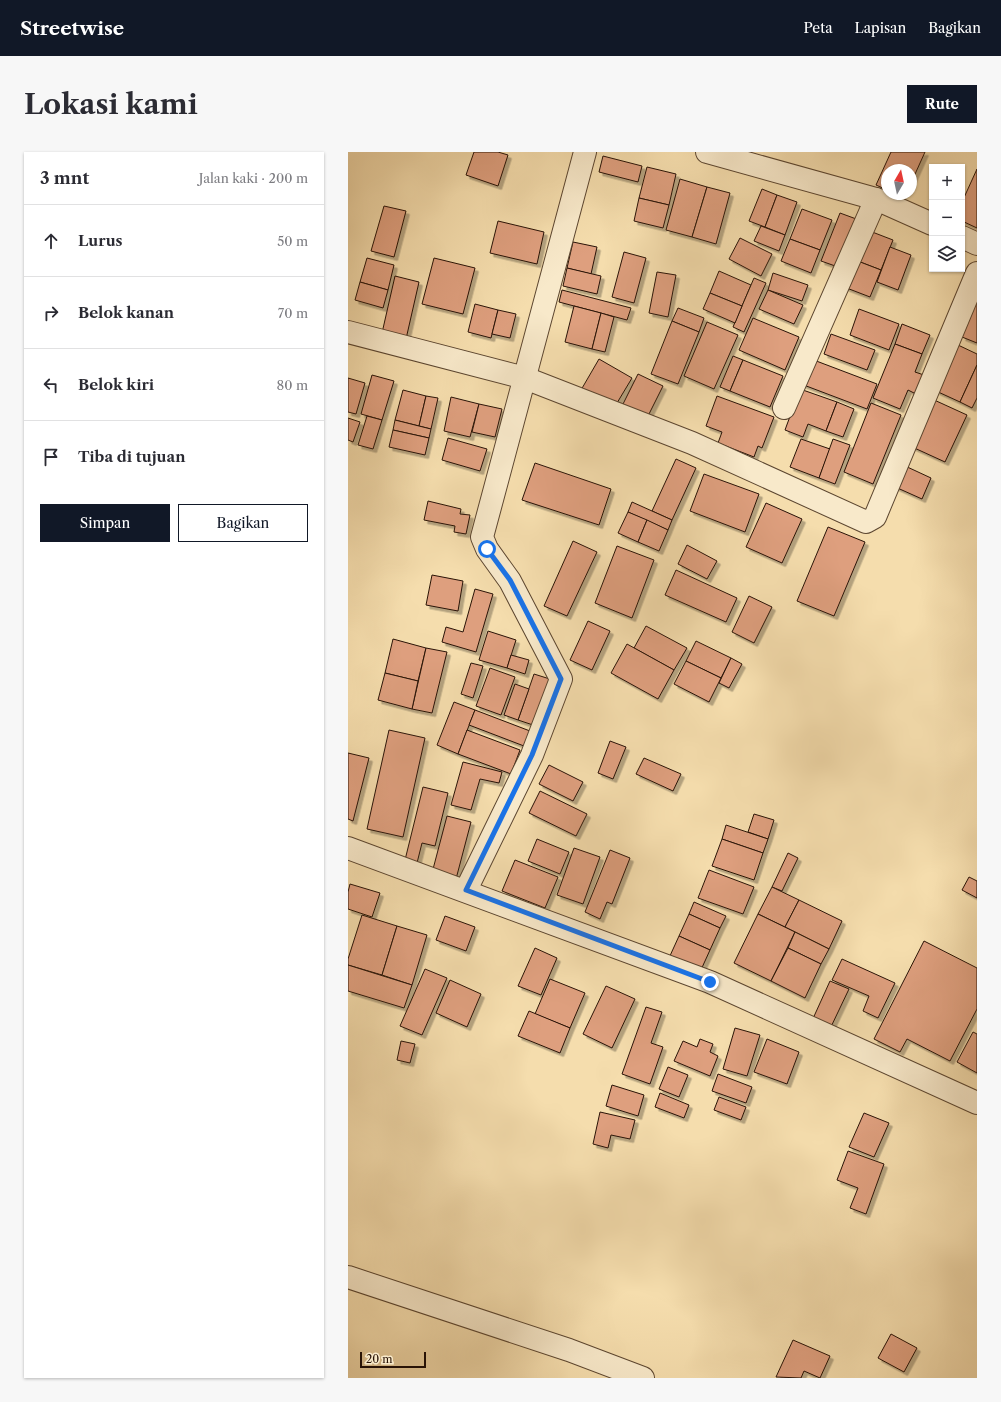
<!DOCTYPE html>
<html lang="id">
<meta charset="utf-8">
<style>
:root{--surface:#fff;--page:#f7f7f7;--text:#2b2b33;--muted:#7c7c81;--line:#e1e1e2;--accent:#111827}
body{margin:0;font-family:"Libre Caslon Text",serif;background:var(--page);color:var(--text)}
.controls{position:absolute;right:12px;top:12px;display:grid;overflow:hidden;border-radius:0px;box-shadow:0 1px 3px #0004}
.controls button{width:36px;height:36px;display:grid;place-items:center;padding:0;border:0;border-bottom:1px solid var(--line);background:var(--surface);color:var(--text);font:20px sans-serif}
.compass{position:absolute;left:533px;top:12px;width:36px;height:36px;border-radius:50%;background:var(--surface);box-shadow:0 1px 3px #0004;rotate:9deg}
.scale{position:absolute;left:12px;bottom:10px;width:66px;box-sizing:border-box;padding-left:4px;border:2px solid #291306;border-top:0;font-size:11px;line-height:14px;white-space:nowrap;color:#291306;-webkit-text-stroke:3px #f8e9ca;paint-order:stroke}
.stop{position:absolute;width:12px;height:12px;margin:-9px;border:3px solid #1a73e8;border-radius:50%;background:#fff}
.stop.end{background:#1a73e8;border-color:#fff;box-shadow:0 1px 4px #0008}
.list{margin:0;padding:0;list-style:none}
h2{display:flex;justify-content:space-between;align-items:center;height:52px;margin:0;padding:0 16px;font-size:17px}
h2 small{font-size:13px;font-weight:400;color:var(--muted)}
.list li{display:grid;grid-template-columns:26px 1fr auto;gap:12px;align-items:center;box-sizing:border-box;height:72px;padding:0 16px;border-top:1px solid var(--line)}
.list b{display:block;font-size:15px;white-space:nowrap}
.list em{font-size:13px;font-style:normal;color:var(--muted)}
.actions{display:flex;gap:8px;padding:12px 16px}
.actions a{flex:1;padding:9px 0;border:1px solid var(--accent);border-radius:0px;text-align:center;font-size:14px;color:var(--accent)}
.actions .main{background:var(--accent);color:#fff}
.icon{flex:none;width:22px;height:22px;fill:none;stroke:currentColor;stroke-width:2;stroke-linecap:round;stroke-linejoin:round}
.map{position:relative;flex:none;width:629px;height:1226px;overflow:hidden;border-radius:0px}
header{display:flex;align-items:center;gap:24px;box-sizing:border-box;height:56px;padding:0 20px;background:var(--accent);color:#fff}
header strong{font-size:19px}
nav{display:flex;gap:22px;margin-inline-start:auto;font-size:14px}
.intro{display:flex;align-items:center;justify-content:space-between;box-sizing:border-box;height:96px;padding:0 24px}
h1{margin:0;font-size:28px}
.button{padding:10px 18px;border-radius:0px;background:var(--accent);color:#fff;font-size:14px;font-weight:700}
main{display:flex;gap:24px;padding:0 24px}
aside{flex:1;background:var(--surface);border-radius:0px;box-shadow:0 1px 3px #0004}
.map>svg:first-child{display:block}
</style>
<header>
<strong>Streetwise</strong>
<nav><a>Peta</a><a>Lapisan</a><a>Bagikan</a></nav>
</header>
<div class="intro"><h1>Lokasi kami</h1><a class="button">Rute</a></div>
<main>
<aside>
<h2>3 mnt<small>Jalan kaki · 200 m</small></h2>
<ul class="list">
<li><svg class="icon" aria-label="ahead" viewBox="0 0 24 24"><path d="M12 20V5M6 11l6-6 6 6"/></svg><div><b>Lurus</b></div><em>50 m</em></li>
<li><svg class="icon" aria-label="right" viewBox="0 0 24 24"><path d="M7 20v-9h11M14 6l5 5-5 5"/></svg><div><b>Belok kanan</b></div><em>70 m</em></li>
<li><svg class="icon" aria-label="left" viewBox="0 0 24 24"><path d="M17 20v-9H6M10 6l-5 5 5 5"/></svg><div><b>Belok kiri</b></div><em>80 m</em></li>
<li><svg class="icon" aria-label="arrive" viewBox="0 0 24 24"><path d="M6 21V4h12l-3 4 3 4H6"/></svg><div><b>Tiba di tujuan</b></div></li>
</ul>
<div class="actions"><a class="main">Simpan</a><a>Bagikan</a></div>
</aside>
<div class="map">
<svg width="629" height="1226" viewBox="0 0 629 1226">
<defs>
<filter id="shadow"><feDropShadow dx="3.5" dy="3.5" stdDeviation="0" flood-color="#0004"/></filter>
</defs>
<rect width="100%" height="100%" fill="#f5ddad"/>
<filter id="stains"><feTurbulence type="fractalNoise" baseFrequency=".005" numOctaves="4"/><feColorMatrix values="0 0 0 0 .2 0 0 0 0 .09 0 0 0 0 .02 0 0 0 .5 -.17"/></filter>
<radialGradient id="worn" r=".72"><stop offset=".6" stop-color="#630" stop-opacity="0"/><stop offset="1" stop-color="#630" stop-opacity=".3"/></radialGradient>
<g fill="#de9f7e" stroke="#291306" filter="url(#shadow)">
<polygon points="126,0 150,0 160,3 150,34 118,23"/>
<polygon points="543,0 577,0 563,31 563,18 539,18 539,38 528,33"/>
<polygon points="255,4 294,14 290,30 251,20"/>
<polygon points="299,15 328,22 321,53 291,46"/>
<polygon points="629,17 629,76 614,69 614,50"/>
<polygon points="332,27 359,35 344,85 318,78"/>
<polygon points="359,35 382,41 368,92 344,85"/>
<polygon points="414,37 429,43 417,75 401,69"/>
<polygon points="429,43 449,50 437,83 417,75"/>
<polygon points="291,46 321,53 315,76 286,69"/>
<polygon points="36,54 58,59 46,105 23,99"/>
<polygon points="454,57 484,68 472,98 442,87"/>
<polygon points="492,61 511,68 493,116 473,109"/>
<polygon points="150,69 196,80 189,112 142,101"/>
<polygon points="413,74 437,83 431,99 406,89"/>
<polygon points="519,78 545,88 533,118 507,108"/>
<polygon points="392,86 424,102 413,124 381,107"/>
<polygon points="442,87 472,98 463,121 433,109"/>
<polygon points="225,90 249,95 243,122 219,116"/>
<polygon points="542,95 563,103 550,138 529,130"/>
<polygon points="276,100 298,106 286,151 264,145"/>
<polygon points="19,106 46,113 40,138 12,130"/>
<polygon points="86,106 127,116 115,162 74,152"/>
<polygon points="507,108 533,118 522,145 496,135"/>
<polygon points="219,116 253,124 249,142 215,134"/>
<polygon points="371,119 403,133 394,154 362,141"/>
<polygon points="309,120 328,123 320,165 301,161"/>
<polygon points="425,121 460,133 454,149 420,138"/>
<polygon points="47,124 71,130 58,187 34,181"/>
<polygon points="406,126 418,131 396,180 385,175"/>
<polygon points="12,130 40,138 35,156 7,148"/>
<polygon points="214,138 283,156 279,168 211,150"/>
<polygon points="420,138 455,153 446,172 411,157"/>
<polygon points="362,141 394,154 387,171 355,157"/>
<polygon points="629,147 629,191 614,185"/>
<polygon points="127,152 150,158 143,186 120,180"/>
<polygon points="226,154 253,161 244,197 217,190"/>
<polygon points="330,156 356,166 351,180 324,169"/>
<polygon points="511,157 551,172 541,198 502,183"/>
<polygon points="150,158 168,162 162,186 144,182"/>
<polygon points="253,161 266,165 257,200 244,197"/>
<polygon points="405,166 451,185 437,218 391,198"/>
<polygon points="324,169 351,180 330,232 303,222"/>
<polygon points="359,170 390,183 366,237 336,224"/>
<polygon points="554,172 582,183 574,202 547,192"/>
<polygon points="483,182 527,198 519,218 476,202"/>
<polygon points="547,192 574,202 567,220 576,223 568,242 560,238 552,257 525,246"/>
<polygon points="610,193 629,202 629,213 612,250 588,239"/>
<polygon points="385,204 395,208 382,239 372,235"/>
<polygon points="251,207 284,226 266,256 233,238"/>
<polygon points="463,207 529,232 519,257 453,232"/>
<polygon points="395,208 435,224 422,255 382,239"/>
<polygon points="629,213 629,246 624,256 612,250"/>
<polygon points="290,222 315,234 297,270 272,258"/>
<polygon points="24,223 46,229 34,268 13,262"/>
<polygon points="0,226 17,231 8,262 0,260"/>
<polygon points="452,237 489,250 478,279 460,272 455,285 437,278"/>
<polygon points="55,238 78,244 71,274 47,268"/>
<polygon points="78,244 90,246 83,277 71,274"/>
<polygon points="369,244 426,265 414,296 410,294 406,305 370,291 374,280 358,274"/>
<polygon points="103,245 131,252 122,285 96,279"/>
<polygon points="584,247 619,263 597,310 562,294"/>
<polygon points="489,250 506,257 495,285 478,279"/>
<polygon points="523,251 553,263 525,332 496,320"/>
<polygon points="131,252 154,257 147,285 124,280"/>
<polygon points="19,264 34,268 25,297 10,293"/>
<polygon points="0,266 12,270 5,290 0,288"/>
<polygon points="47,268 83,277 81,286 45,278"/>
<polygon points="45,278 81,286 77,303 41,295"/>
<polygon points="100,286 139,297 132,319 94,308"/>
<polygon points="453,287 482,297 471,326 442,315"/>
<polygon points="485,287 502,293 487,332 471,326"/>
<polygon points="328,307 348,316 324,368 304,359"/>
<polygon points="187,311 263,337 251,373 174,348"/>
<polygon points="555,313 583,326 574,347 545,334"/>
<polygon points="356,322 411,342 397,380 342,359"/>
<polygon points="80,349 113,357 112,362 122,363 118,382 106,380 107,374 76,368"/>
<polygon points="284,350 324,368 320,378 280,360"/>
<polygon points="418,351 454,367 434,411 398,395"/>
<polygon points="280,360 299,368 290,390 270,381"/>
<polygon points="299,368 320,378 311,399 290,390"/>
<polygon points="480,375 517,390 486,464 449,449"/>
<polygon points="225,389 249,400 219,464 196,454"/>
<polygon points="339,393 369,409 359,427 330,412"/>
<polygon points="269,394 306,408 284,466 247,451"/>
<polygon points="328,418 389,446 378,470 317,443"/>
<polygon points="84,423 115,429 110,459 78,453"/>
<polygon points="127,437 145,442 128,500 94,490 98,475 115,480"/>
<polygon points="401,444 424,455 406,491 384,480"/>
<polygon points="240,469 262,479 244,518 222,508"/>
<polygon points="298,474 339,496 326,518 286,496"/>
<polygon points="140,479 168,488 159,516 131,508"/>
<polygon points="45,487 78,496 70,529 37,521"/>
<polygon points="348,489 383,506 373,526 338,509"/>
<polygon points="279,492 326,518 310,547 263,521"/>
<polygon points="78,496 99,500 84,561 64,557"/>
<polygon points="163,503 181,508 177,522 159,516"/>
<polygon points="383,506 394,512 381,536 371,531"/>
<polygon points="338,509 373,526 361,550 326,532"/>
<polygon points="123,511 135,514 125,546 113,542"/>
<polygon points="142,516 167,525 153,563 128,554"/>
<polygon points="37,521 70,529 64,557 30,548"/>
<polygon points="186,522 205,528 188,574 170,568"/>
<polygon points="167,532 181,537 170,568 156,563"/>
<polygon points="106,550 127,558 110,602 89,593"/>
<polygon points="127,558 182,579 176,594 121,573"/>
<polygon points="41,578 77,586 55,685 19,677"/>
<polygon points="119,578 172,598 163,622 110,602"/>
<polygon points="262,589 278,595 265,627 250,621"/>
<polygon points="0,601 21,606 5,669 0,667"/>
<polygon points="296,606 333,622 325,639 288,622"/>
<polygon points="115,610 154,620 151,631 132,627 123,658 103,653"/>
<polygon points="201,613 235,630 225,649 191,632"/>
<polygon points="75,635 100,641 87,694 74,691 69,711 57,708"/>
<polygon points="192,639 239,662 228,684 181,661"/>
<polygon points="406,662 426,668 420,687 400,680"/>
<polygon points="99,664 123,670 108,727 84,721"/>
<polygon points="378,673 420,687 415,701 374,687"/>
<polygon points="189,687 221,700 212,722 180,709"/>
<polygon points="374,687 415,701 406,728 364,714"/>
<polygon points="226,696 252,705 235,752 209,743"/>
<polygon points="262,698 282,706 264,752 259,750 252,767 237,760"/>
<polygon points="440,701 450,706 434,739 424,735"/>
<polygon points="167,708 210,725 197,756 154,739"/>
<polygon points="361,718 406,735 395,762 350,746"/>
<polygon points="621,725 629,729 629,746 614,738"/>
<polygon points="2,732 32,741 24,765 0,757 0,740"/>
<polygon points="424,735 451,748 437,775 410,762"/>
<polygon points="451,748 494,769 481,797 437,775"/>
<polygon points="346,750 378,764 372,776 341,762"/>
<polygon points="341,762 372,776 362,798 331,784"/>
<polygon points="410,762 447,780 423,829 386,811"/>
<polygon points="14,763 49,774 34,823 0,813 0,807"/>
<polygon points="97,764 127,775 118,799 88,788"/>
<polygon points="49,774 79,783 64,833 34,823"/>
<polygon points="447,780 481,797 473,812 440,796"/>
<polygon points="331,784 362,798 352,820 321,806"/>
<polygon points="576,789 629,816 629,857 602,909 559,887 552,900 526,887"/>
<polygon points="187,796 209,806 193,843 170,834"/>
<polygon points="440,796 473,812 457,846 423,829"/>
<polygon points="494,807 547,831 530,866 515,859 521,844 484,828"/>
<polygon points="0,813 64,833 56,856 0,839"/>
<polygon points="77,817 99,826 74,883 52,874"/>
<polygon points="202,827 237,841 222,876 187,862"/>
<polygon points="102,828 133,842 119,875 88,861"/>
<polygon points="482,829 501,837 481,879 463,871"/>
<polygon points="258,834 287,847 264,896 235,882"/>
<polygon points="298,855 314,860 303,891 315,895 302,932 274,922"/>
<polygon points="181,859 222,876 212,901 170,884"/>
<polygon points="387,876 412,883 399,924 375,917"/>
<polygon points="625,880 629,882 629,921 609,910"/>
<polygon points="352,887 365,892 362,900 370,904 362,924 326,909 335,889 349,895"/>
<polygon points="419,887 451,900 439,932 406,920"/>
<polygon points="53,889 67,892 62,911 49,908"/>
<polygon points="320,915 340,923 331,945 311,937"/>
<polygon points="370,922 404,935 398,951 364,939"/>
<polygon points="264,933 296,943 290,964 258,954"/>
<polygon points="312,941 341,953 336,966 307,955"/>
<polygon points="371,945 398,955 393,968 366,958"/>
<polygon points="252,960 287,968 282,987 263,983 260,996 245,992"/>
<polygon points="516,961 541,971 526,1005 501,995"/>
<polygon points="500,999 536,1012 518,1062 502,1056 510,1036 489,1028"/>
<polygon points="543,1182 569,1196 556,1220 530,1206"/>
<polygon points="445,1188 482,1204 472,1226 456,1219 453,1226 428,1225"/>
</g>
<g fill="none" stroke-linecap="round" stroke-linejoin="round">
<defs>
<g id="minor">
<polyline points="359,0 528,47 584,72"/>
<polyline points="614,85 629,92"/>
<polyline points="0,180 177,226 344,291 518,370 527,365 629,121"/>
<polyline points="436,256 528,47"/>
<polyline points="0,696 362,830 629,951"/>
<polyline points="118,738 184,603 213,527 162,429 139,397 134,385 237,0"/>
<polyline points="0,1125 221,1198 295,1226"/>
</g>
</defs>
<use href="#minor" stroke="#5c4630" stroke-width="24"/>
<use href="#minor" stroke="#f8e9ca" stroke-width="22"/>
</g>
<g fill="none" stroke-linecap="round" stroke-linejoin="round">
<polyline stroke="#1a73e8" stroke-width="5" points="139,397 162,428 213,527 184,603 118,738 362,830"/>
</g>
<rect width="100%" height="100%" filter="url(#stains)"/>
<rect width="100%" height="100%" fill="url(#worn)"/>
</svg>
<div class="controls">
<button>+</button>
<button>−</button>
<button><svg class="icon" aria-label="layers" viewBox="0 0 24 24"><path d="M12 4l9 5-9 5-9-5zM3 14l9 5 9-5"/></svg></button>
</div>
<svg class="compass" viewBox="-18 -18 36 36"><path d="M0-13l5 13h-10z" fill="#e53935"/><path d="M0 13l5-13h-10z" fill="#7c7c81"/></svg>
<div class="scale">20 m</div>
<div class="stop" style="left:139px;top:397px"></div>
<div class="stop end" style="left:362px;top:830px"></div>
</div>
</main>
